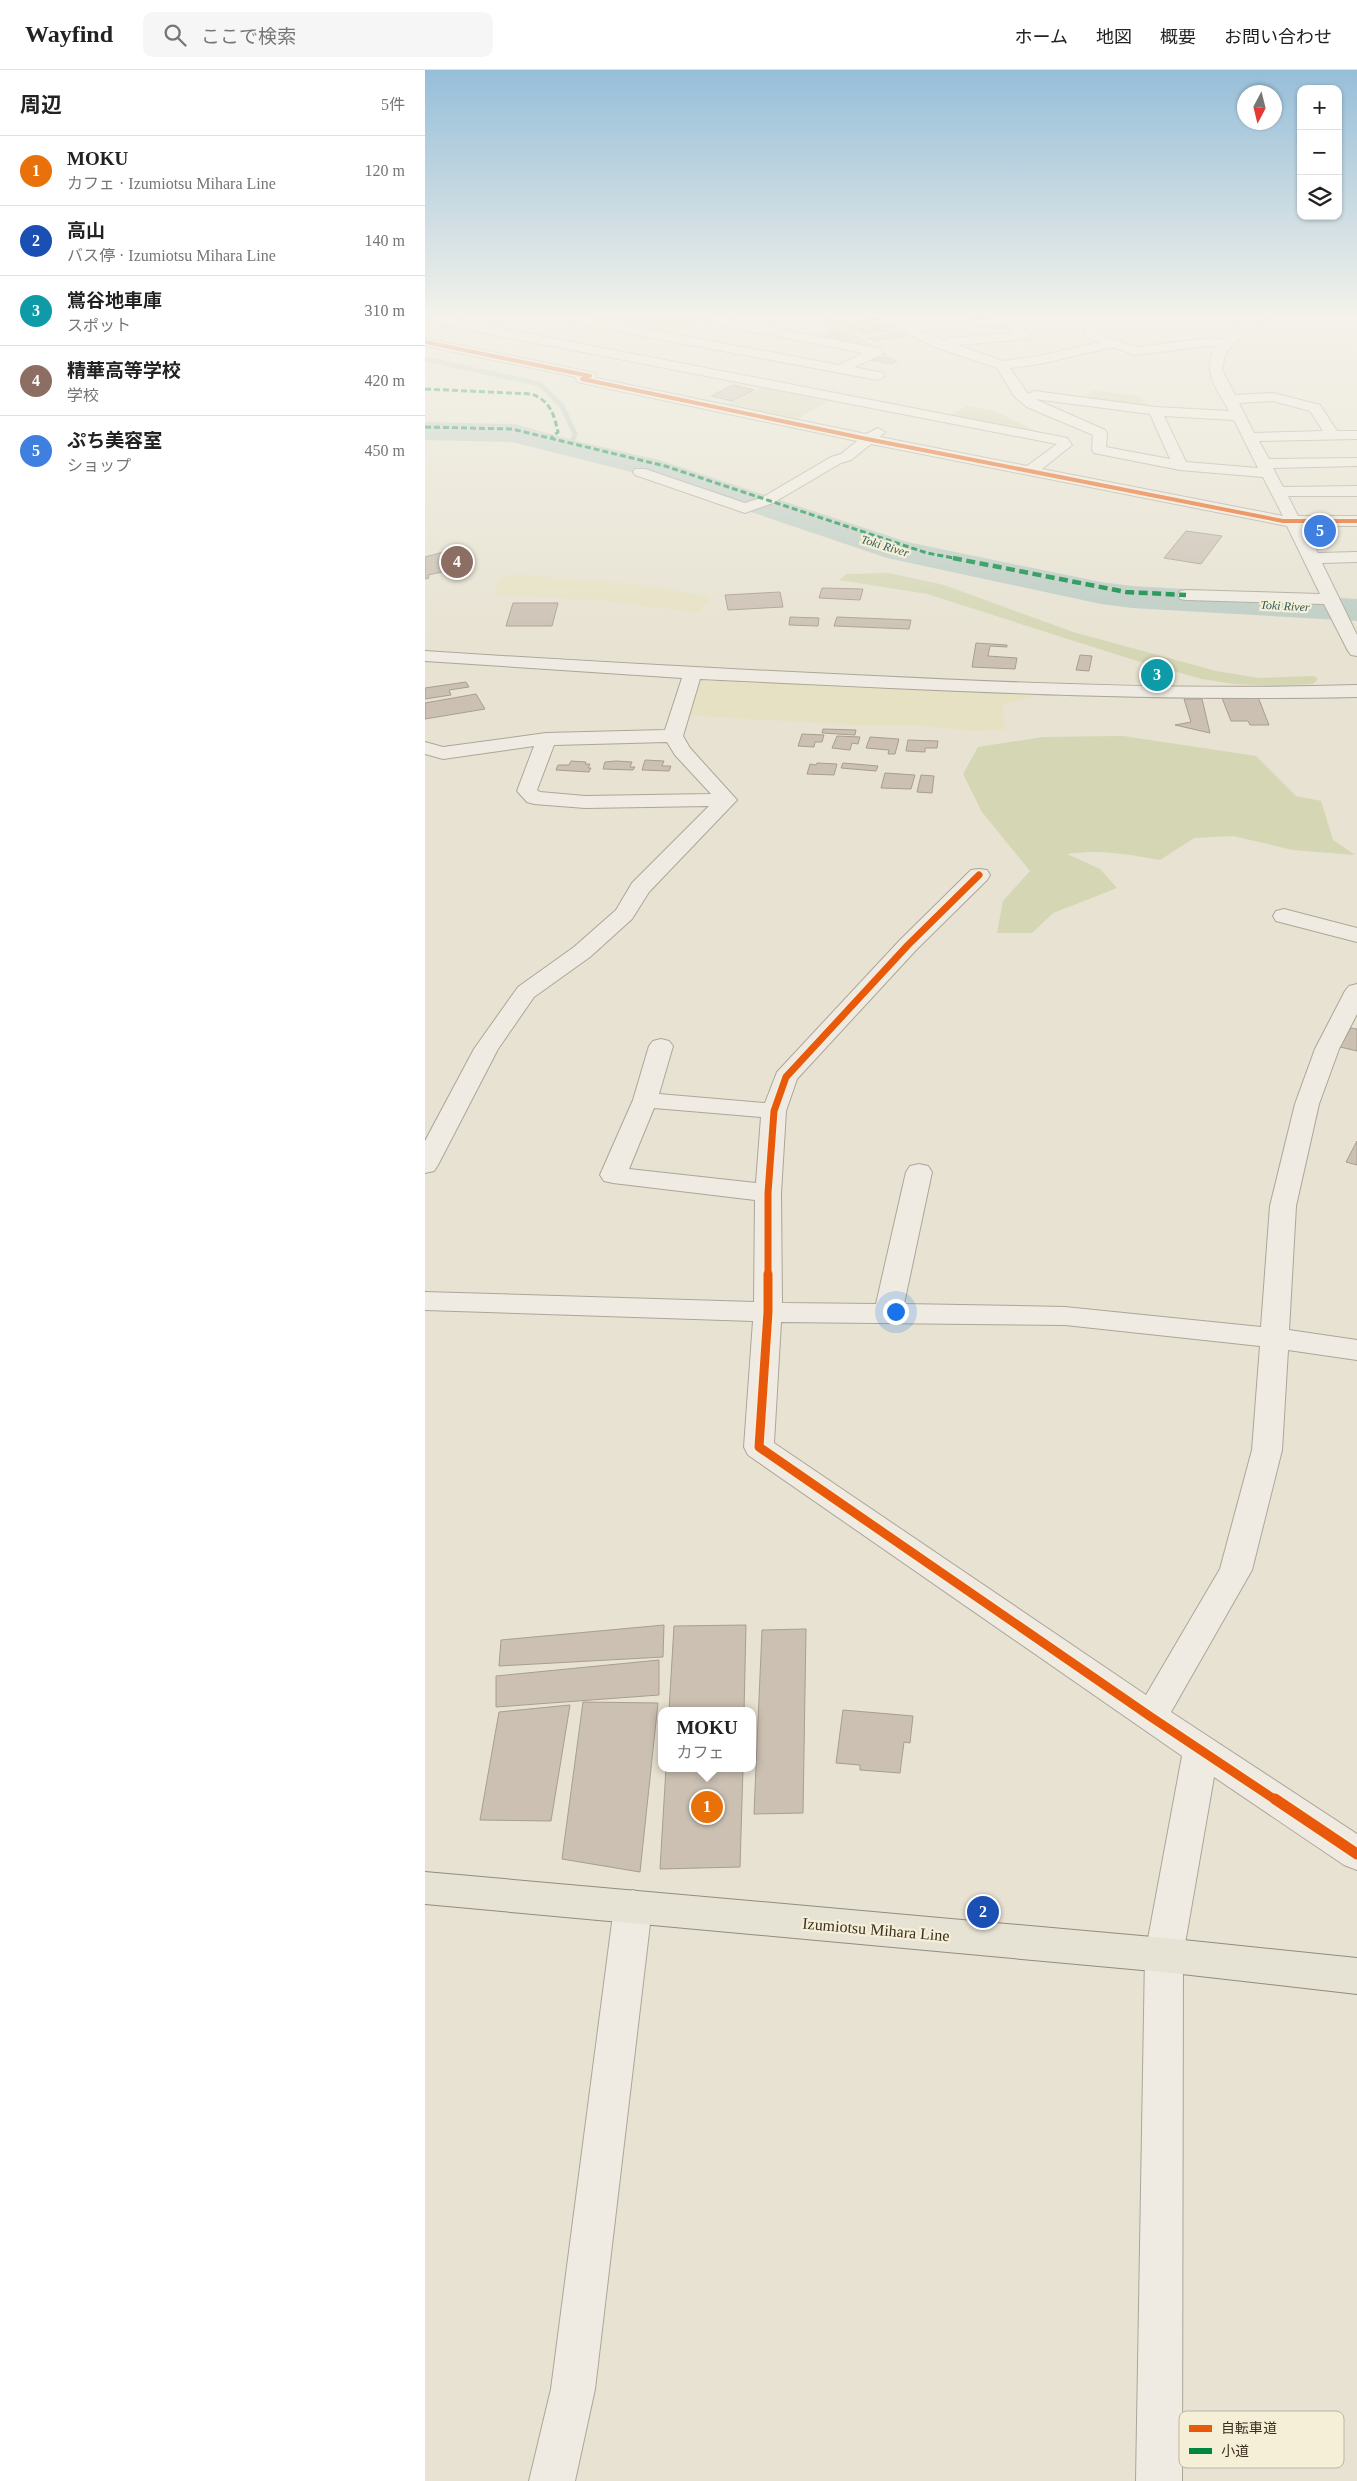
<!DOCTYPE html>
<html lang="ja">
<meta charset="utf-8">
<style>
:root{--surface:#fff;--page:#f6f6f6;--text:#222;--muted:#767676;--line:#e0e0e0;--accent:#786e5f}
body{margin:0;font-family:"Times New Roman","Noto Sans JP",serif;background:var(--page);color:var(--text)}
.controls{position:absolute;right:15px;top:15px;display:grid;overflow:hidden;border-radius:10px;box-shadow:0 1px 4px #0004}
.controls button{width:45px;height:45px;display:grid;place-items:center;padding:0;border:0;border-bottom:1px solid var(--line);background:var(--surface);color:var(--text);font:25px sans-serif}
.compass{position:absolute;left:812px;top:15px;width:45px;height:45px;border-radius:50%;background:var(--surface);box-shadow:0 1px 4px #0004;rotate:187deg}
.you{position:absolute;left:470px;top:1241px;width:18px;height:18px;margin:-12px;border:4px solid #fff;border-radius:50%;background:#1a73e8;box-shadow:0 0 0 8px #1a73e833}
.badge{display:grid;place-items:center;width:32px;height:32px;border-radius:50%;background:var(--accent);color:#fff;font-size:16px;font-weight:700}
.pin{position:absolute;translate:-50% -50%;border:2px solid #fff;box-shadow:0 1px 5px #0006}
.popup{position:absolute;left:233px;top:1637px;width:98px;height:65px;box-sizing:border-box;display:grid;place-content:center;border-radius:10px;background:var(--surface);filter:drop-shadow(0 1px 4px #0005);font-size:16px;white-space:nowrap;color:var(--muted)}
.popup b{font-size:19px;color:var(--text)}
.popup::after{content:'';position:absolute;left:50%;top:100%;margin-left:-10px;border:10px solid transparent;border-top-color:var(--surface)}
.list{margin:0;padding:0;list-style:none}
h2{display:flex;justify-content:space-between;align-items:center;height:65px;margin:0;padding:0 20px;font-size:21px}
h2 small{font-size:16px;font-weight:400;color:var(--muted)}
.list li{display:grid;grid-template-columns:32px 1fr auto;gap:15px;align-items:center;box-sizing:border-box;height:70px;padding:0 20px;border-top:1px solid var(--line)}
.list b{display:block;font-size:19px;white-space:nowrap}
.list p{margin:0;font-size:16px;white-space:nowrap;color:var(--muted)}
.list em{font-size:16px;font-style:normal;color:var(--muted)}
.icon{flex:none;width:28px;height:28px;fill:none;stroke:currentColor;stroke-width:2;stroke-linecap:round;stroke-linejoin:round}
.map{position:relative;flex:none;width:932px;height:2411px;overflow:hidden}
header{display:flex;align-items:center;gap:30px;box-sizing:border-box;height:70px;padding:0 25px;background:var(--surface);border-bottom:1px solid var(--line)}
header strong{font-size:24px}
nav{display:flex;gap:28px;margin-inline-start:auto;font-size:18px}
.search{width:350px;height:45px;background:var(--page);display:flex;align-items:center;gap:12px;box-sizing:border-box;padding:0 18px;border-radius:10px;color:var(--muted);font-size:19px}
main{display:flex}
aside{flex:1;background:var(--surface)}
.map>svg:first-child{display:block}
</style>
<header>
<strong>Wayfind</strong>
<div class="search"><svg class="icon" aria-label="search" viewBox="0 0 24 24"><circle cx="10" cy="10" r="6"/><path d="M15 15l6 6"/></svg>ここで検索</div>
<nav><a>ホーム</a><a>地図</a><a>概要</a><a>お問い合わせ</a></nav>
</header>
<main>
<aside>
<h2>周辺<small>5件</small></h2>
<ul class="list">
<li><span class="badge" style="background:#e8710a">1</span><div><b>MOKU</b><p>カフェ · Izumiotsu Mihara Line</p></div><em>120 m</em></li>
<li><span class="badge" style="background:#1a4fb4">2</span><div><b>高山</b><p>バス停 · Izumiotsu Mihara Line</p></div><em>140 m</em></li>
<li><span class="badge" style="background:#0f9aa8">3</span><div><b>鴬谷地車庫</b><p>スポット</p></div><em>310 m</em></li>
<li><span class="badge" style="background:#8d6e63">4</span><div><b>精華高等学校</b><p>学校</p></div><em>420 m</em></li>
<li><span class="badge" style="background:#3f7fe0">5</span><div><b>ぷち美容室</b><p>ショップ</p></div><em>450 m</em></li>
</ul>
</aside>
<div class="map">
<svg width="932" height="2411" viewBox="0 0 932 2411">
<rect width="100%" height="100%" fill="#e7e2d1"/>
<g fill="#e6e1c2">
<polygon points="91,504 229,516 286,527 274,543 181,531 70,525 73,508"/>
<polygon points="281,610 617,624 577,635 580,659 551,661 489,655 426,655 261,645 276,611"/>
</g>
<g fill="#d4d6b4">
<polygon points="161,248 282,248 250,263 243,264"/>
<polygon points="399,248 406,248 470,289 449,285 457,280 454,279 424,273 434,267 420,264 424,262 407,258"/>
<polygon points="335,318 394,329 403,331 372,349 301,335"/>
<polygon points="667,320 715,326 726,338 659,329"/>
<polygon points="542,336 571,341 608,360 526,345"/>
<polygon points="464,503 519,515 648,562 791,601 834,608 889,606 893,609 888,614 850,616 809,614 777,609 709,590 502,524 414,510 422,504"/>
<path d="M698 666 831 686 871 726 896 731 908 770 930 785 868 780 808 766 769 768 735 790C701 784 676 779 642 784L675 799 692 818 628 843 607 863H572L578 831 605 801 557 742 538 704 553 677 618 667Z"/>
</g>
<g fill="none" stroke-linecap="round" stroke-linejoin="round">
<polyline stroke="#bcccc3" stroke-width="5" points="0,289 115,314 137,336 150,364 144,379"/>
<polygon fill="#bcccc3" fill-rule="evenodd" points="0,352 89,354 151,371 234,390 482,472 676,512 707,516 932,529 932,551 707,538 676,534 462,488 214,404 87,372 0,370"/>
</g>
<g fill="#cbc0b2" stroke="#a89e90">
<polygon points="451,249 460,256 428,260 419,254"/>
<polygon points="464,257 469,260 438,264 433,261"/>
<polygon points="406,259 424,262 416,265 401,261"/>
<polygon points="475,262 481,266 449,271 443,268"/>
<polygon points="398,263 415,266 407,270 393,265"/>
<polygon points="420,265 433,267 418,272 410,270"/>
<polygon points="459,287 472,291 466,294 445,290"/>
<polygon points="308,315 329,320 307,331 286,326"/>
<polygon points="761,461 797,466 776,494 739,488"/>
<polygon points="26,480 42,491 33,493 40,497 3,505 4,508 0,509 0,487"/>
<polygon points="397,518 438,519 435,530 394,528"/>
<polygon points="355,522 358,537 303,540 300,525"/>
<polygon points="88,533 133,533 127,556 81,556"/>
<polygon points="365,547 394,548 393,556 364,555"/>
<polygon points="412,547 486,550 484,559 409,556"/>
<polygon points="551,573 582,575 582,577 565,576 563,586 592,588 590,599 547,597"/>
<polygon points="655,585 667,586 664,601 651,600"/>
<polygon points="725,596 740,601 740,609 724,608"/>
<polygon points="41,612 44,617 24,620 26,625 0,629 0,618"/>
<polygon points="51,624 60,639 0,649 0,633"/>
<polygon points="833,627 844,655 825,655 823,651 806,651 797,628"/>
<polygon points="759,629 777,629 785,663 750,655 766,652"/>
<polygon points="398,659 431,660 430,665 397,663"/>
<polygon points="377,664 399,665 397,672 390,672 389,677 373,676"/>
<polygon points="412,666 435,667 433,674 427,673 425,680 407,678"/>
<polygon points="445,667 474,669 470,684 463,684 464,680 441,678"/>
<polygon points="483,670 513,671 512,678 500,678 500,682 481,681"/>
<polygon points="220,690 239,691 237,696 246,696 244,701 217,700"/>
<polygon points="146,691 161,692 160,694 165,694 163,698 166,698 164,702 131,700 133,695 144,695"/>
<polygon points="191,691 207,692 205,697 210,697 208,700 178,699 180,692"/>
<polygon points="392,693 412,694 409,705 382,704 385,694 391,695"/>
<polygon points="418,693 453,696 451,701 416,698"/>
<polygon points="460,703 490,705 486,719 456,718"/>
<polygon points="496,705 509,706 507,723 492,722"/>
<polygon points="926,958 932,959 932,981 915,977"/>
<polygon points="932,1071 932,1095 921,1092"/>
<polygon points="239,1555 238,1587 74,1596 76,1570"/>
<polygon points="321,1555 319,1641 244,1641 249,1556"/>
<polygon points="381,1559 378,1743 329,1744 337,1560"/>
<polygon points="234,1590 234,1625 71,1637 71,1606"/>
<polygon points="158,1632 233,1633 215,1802 137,1789"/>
<polygon points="145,1635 126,1751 55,1750 74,1642"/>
<polygon points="418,1640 488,1646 485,1673 479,1672 475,1703 435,1700 435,1695 411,1693"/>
<polygon points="241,1698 318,1698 315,1797 235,1799"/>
</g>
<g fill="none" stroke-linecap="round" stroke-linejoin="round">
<defs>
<g id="minor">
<path d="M0 248H24L637 367 642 368 647 375 617 399 858 446 838 407 755 400 669 383 667 380 668 365 602 337 589 326 572 298 507 276 451 248H468L480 254 588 248 604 263 605 266 604 269 532 275 578 291 614 286 675 272 662 268 654 248H666L672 263 711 277 784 268 797 270 827 248H842C824 269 801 266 797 300L810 325 848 323 895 335 912 361H932V369L834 371 844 389 932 388V396L848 398 858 417 932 416V426H863L873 446H932V456H878L893 483 932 482V492L897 493 932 565V586L926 585 923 581 899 534 761 530 755 529 753 525 755 521 761 520 895 524 862 456 446 374 426 390 416 393 348 433 320 443 210 405 208 402 210 399H220L320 433 338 427 406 387 416 384 432 371 157 313 152 312 151 307 0 276V268L165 302 170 303 171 308 441 364 453 358 460 362 455 367 602 396 632 374 3 252 0 251ZM581 255 589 263 524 268 518 271 494 260ZM784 276 791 277C775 301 793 320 804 341L730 337 609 321 603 324 585 298 614 294 688 277 710 285ZM610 329 725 344 745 389 681 377 682 363 680 360ZM848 331 885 341 898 361 829 363 814 333ZM739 346 809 350 833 398 761 392Z"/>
<polygon points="136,248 164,248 414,295 438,283 288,254 282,250 299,248 456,279 458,282 456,285 429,297 458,303 460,306 453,310 142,252"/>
<path d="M0 581C150 591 299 599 449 606 610 614 771 620 932 615V627C713 632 494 619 275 609L258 666 265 678 312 730 224 822 207 849 165 887 109 927 73 979 13 1095 9 1101 0 1103V1071L49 979 93 917 149 877 191 840 207 813 284 736 160 738 109 734 102 732 92 721 109 676 18 689 0 684V672L18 677 121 663 240 660 257 608 0 591ZM242 672 250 685 286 724 160 726 115 722 112 720 129 675Z"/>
<path d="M554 799 562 800 565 805 562 810 491 880 372 1009 361 1041 356 1123 357 1233 451 1234 481 1102 485 1096 494 1094 503 1096 507 1102 479 1234 640 1237 836 1257 845 1136 870 1034 890 979 920 921 924 916 932 914V944L914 979 894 1034 871 1136 864 1260 932 1270V1290L863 1280 857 1380 827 1500 746 1642 932 1764V1800L919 1795 789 1707 758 1885 757 2411H711L720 1885 757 1686 323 1385 319 1377 328 1251 0 1240V1222L329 1232 330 1130 188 1113 179 1111 175 1105 208 1030 224 976 228 971 236 969 244 971 248 976 234 1024 340 1033 352 1002 475 870 546 800ZM229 1038 336 1047 331 1113 204 1099ZM356 1252 640 1255 835 1276 827 1380 795 1499 721 1625 349 1373Z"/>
<polygon points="859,839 932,858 932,872 851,851 848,846 851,841"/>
<polygon points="208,1820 221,1825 227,1837 170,2319 150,2411 104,2411 126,2319 189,1837 195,1825"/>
</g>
<polygon id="major" points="0,1802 739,1868 932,1888 932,1924 739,1902 0,1834"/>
</defs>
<use href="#minor" stroke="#aca699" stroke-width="2"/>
<use href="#major" stroke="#928c80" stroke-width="2"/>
<use href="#minor" fill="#efebe2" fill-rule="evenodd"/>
<use href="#major" fill="#e6e2d4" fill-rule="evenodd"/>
<g stroke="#00873e" stroke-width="3" stroke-dasharray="6 3" stroke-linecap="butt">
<path d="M0 319 107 324C125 331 129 344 133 362L126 368"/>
<polyline points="0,357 87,359 240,396 502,483 534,489"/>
</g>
<polyline stroke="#00873e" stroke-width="4.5" stroke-dasharray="9 4.5" stroke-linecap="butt" points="528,488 701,522 761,525"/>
<defs>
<polyline id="cycleway-far3" points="0,272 165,306 157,309 442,369 858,451 932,451"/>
<polyline id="cycleway-far2" points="343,1206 343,1123 349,1041 361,1007 483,875 554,805"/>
<polyline id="cycleway-far1" points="343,1204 343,1242 334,1377 726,1647 852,1731"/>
<polyline id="cycleway" points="850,1729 932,1784"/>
</defs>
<use href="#cycleway-far3" stroke="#f6efd8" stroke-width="5.5"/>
<use href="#cycleway-far2" stroke="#f6efd8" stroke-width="9"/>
<use href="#cycleway-far1" stroke="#f6efd8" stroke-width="12"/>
<use href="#cycleway" stroke="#f6efd8" stroke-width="14"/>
<use href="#cycleway-far3" stroke="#e8590c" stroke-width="4"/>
<use href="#cycleway-far2" stroke="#e8590c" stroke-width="7"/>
<use href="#cycleway-far1" stroke="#e8590c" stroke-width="9"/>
<use href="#cycleway" stroke="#e8590c" stroke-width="11"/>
</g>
<linearGradient id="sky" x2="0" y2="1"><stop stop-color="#96bed9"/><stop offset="0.42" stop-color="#f4f2ea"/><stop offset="1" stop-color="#f4f2ea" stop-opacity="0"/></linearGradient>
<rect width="932" height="586" fill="url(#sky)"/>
<g text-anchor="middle" stroke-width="4.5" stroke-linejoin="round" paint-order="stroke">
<g font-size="12" font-style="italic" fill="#305b5b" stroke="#f6efd8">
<text transform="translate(460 476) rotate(17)" y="4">Toki River</text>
<text transform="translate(860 536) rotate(3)" y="4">Toki River</text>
</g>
<g font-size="16" fill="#3c2f21" stroke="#f6efd8">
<text transform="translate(451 1859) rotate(5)" y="6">Izumiotsu Mihara Line</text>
</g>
</g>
<rect x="754" y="2341" width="165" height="57" rx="8" fill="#f6efd8" stroke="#beb5a1" stroke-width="1"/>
<rect x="764" y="2355" width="23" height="7" fill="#e8590c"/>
<rect x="764" y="2378" width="23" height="6" fill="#00873e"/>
<g font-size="14" fill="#3c2f21">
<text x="796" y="2363">自転車道</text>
<text x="796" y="2386">小道</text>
</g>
</svg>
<div class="controls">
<button>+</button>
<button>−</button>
<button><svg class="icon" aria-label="layers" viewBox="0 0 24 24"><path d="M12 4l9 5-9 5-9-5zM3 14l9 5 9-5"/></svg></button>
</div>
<svg class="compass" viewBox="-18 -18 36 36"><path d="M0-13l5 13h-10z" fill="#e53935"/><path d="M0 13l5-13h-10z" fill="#767676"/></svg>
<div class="you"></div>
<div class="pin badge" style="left:282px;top:1737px;background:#e8710a">1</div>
<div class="popup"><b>MOKU</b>カフェ</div>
<div class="pin badge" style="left:558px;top:1842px;background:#1a4fb4">2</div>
<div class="pin badge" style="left:732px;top:605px;background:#0f9aa8">3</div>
<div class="pin badge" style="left:32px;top:492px;background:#8d6e63">4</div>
<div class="pin badge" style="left:895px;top:461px;background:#3f7fe0">5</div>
</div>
</main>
